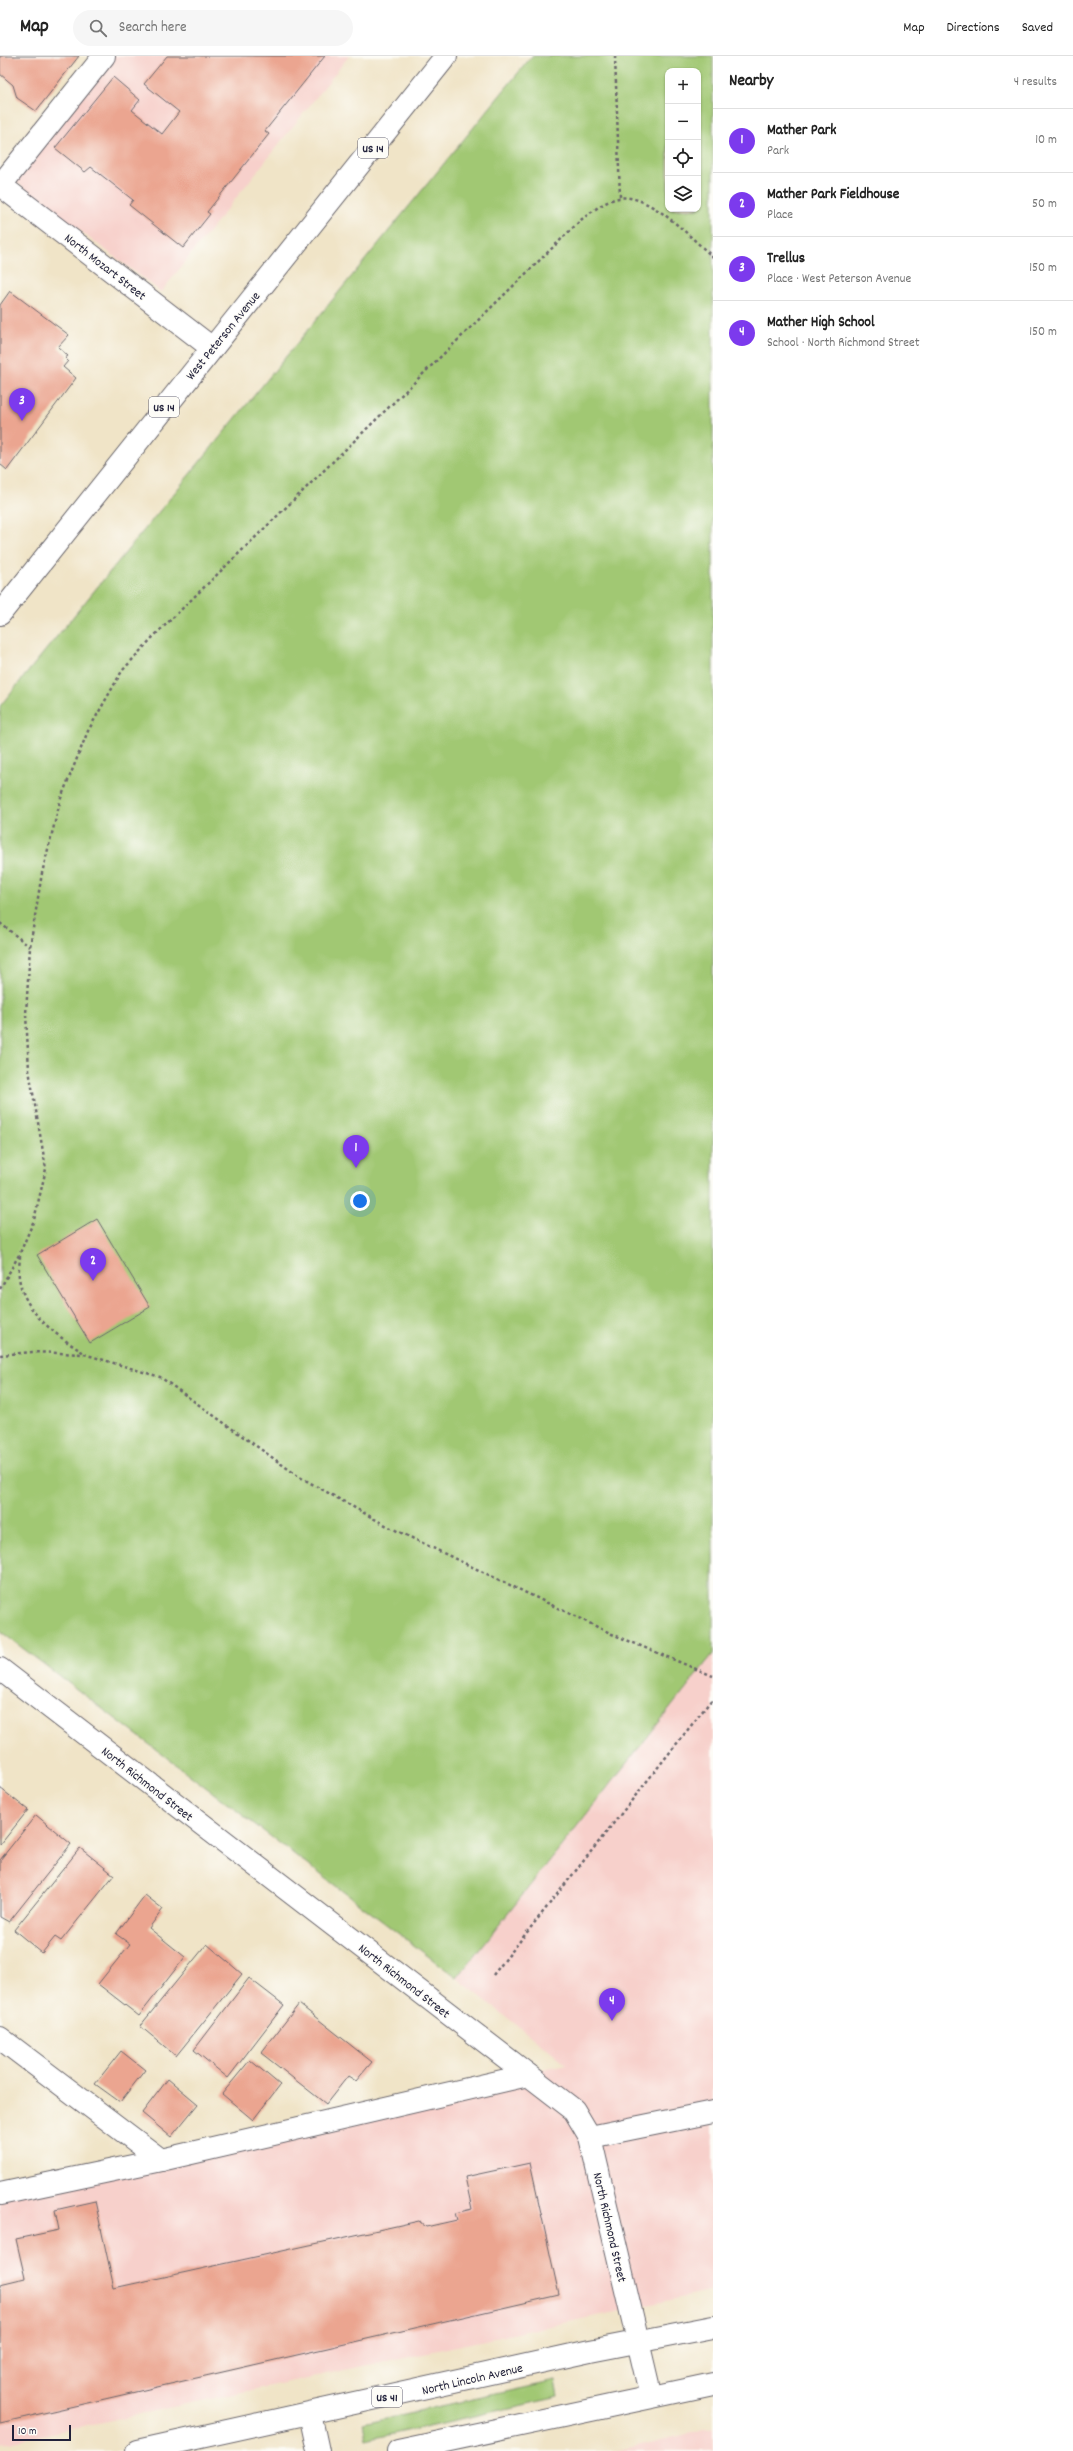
<!DOCTYPE html>
<meta charset="utf-8">
<style>
:root{--surface:#fff;--page:#f6f6f6;--text:#222;--muted:#767676;--line:#e0e0e0;--accent:#7c3aed}
body{margin:0;font-family:Dekko,sans-serif;background:var(--page);color:var(--text)}
.controls{position:absolute;right:12px;top:12px;display:grid;overflow:hidden;border-radius:8px;box-shadow:0 1px 3px #0004}
.controls button{width:36px;height:36px;display:grid;place-items:center;padding:0;border:0;border-bottom:1px solid var(--line);background:var(--surface);color:var(--text);font:20px sans-serif}
.scale{position:absolute;left:12px;bottom:10px;width:59px;box-sizing:border-box;padding-left:4px;border:2px solid #22223b;border-top:0;font-size:11px;line-height:14px;white-space:nowrap;color:#22223b;-webkit-text-stroke:3px #fdfcf7;paint-order:stroke}
.you{position:absolute;left:360px;top:1145px;width:14px;height:14px;margin:-10px;border:3px solid #fff;border-radius:50%;background:#1a73e8;box-shadow:0 0 0 6px #1a73e833}
.badge{display:grid;place-items:center;width:26px;height:26px;border-radius:50%;background:var(--accent);color:#fff;font-size:13px;font-weight:700}
.pin{position:absolute;translate:-50% -33px;filter:drop-shadow(0 1px 2px #0008)}
.pin::after{content:'';position:absolute;top:21px;width:14px;height:12px;background:inherit;clip-path:polygon(0 0,100% 0,50% 100%)}
.list{margin:0;padding:0;list-style:none}
h2{display:flex;justify-content:space-between;align-items:center;height:52px;margin:0;padding:0 16px;font-size:17px}
h2 small{font-size:13px;font-weight:400;color:var(--muted)}
.list li{display:grid;grid-template-columns:26px 1fr auto;gap:12px;align-items:center;box-sizing:border-box;height:64px;padding:0 16px;border-top:1px solid var(--line)}
.list b{display:block;font-size:15px;white-space:nowrap}
.list p{margin:0;font-size:13px;white-space:nowrap;color:var(--muted)}
.list em{font-size:13px;font-style:normal;color:var(--muted)}
.icon{flex:none;width:22px;height:22px;fill:none;stroke:currentColor;stroke-width:2;stroke-linecap:round;stroke-linejoin:round}
.map{position:relative;flex:none;width:713px;height:2395px;overflow:hidden}
header{display:flex;align-items:center;gap:24px;box-sizing:border-box;height:56px;padding:0 20px;background:var(--surface);border-bottom:1px solid var(--line)}
header strong{font-size:19px}
nav{display:flex;gap:22px;margin-inline-start:auto;font-size:14px}
.search{width:280px;height:36px;background:var(--page);display:flex;align-items:center;gap:10px;box-sizing:border-box;padding:0 14px;border-radius:22px;color:var(--muted);font-size:15px}
main{display:flex}
aside{flex:1;background:var(--surface)}
.map>svg:first-child{display:block}
</style>
<header>
<strong>Map</strong>
<div class="search"><svg class="icon" aria-label="search" viewBox="0 0 24 24"><circle cx="10" cy="10" r="6"/><path d="M15 15l6 6"/></svg>Search here</div>
<nav><a>Map</a><a>Directions</a><a>Saved</a></nav>
</header>
<main>
<div class="map">
<svg width="713" height="2395" viewBox="0 0 713 2395">
<rect width="100%" height="100%" fill="#fdfcf7"/>
<filter id="ink" filterUnits="userSpaceOnUse"><feTurbulence type="fractalNoise" baseFrequency=".025" numOctaves="2"/><feDisplacementMap in="SourceGraphic" scale="8" xChannelSelector="R" yChannelSelector="G"/><feConvolveMatrix kernelMatrix="1 2 1 2 8 2 1 2 1" color-interpolation-filters="sRGB"/></filter>
<filter id="wash" filterUnits="userSpaceOnUse"><feTurbulence type="fractalNoise" baseFrequency=".012" numOctaves="4" result="noise"/><feDisplacementMap in="SourceGraphic" scale="16" xChannelSelector="R" yChannelSelector="G"/><feGaussianBlur stdDeviation="0.9" result="paint"/><feColorMatrix in="noise" values="0 0 0 0 0 0 0 0 0 0 0 0 0 0 0 0 0 1.4 0 .05"/><feComposite in="paint" operator="in"/></filter>
<g filter="url(#wash)">
<rect width="100%" height="100%" fill="#f0e4c7"/>
<g fill="#f7d0cb">
<polygon points="96,0 349,0 161,236 4,117"/>
<polygon points="713,1598 713,2235 0,2388 0,2131 566,2008 457,1922"/>
<polygon points="713,2372 713,2395 615,2395"/>
</g>
<g fill="#a1c873" stroke="#627557" fill-rule="evenodd">
<path d="M532 0H713V1598L457 1922 0 1575V650ZM668 15H698V153H668Z"/>
<polygon points="556,2325 559,2341 366,2384 363,2367"/>
</g>
<g id="blocks">
<g fill="#eba590">
<polygon points="0,0 79,0 36,55 17,42 13,29 0,18"/>
<polygon points="167,0 325,0 265,75 269,78 207,156 210,158 183,192 129,149 133,144 91,111 85,116 55,92 113,21 140,44 132,54 162,78 179,56 144,28"/>
<polygon points="10,235 69,279 58,291 68,300 65,302 68,305 63,311 76,322 7,414 0,408 0,249"/>
<polygon points="97,1163 150,1251 90,1287 37,1199"/>
<polygon points="0,1732 28,1754 0,1789"/>
<polygon points="36,1759 71,1788 9,1866 0,1861 0,1804"/>
<polygon points="80,1792 114,1819 61,1885 55,1881 42,1897 14,1874"/>
<polygon points="145,1839 163,1853 149,1872 185,1901 139,1960 98,1928 130,1888 116,1878"/>
<polygon points="207,1888 242,1918 176,2000 140,1970"/>
<polygon points="249,1922 284,1949 228,2022 194,1994"/>
<polygon points="299,1948 372,2006 356,2025 348,2020 326,2048 261,1997"/>
<polygon points="121,1995 145,2014 120,2046 95,2028"/>
<polygon points="250,2004 280,2029 253,2064 222,2038"/>
<polygon points="168,2023 198,2048 171,2081 142,2057"/>
<polygon points="530,2107 559,2239 0,2367 0,2228 25,2222 16,2183 59,2174 55,2154 95,2145 114,2232 419,2165 426,2171 457,2164 455,2157 472,2153 465,2121"/>
</g>
</g>
</g>
<g filter="url(#ink)">
<use href="#blocks" fill-opacity="0" stroke="#6a666c" stroke-width="1"/>
<g fill="none" stroke-linecap="round" stroke-linejoin="round">
<defs>
<g id="lane">
<polyline points="0,130 104,0"/>
<polyline points="0,1982 161,2104"/>
<polyline points="590,2081 713,2056"/>
<polyline points="0,2138 161,2104 528,2019"/>
</g>
<g id="street">
<polyline points="0,129 212,292"/>
<polyline points="0,1613 574,2054 590,2081 651,2341"/>
<polyline points="310,2358 318,2395"/>
</g>
<g id="primary">
<polyline points="0,558 446,0"/>
<polyline points="137,2395 590,2295 713,2271"/>
<polyline points="398,2395 713,2328"/>
</g>
</defs>
<use href="#lane" stroke="#6a666c" stroke-width="24"/>
<use href="#street" stroke="#6a666c" stroke-width="24"/>
<use href="#primary" stroke="#6a666c" stroke-width="24"/>
<g stroke="#6a666c" stroke-width="2.5" stroke-dasharray="3 3" stroke-linecap="butt">
<polyline points="615,0 620,141"/>
<polyline points="0,867 30,891"/>
<path d="M20 1200C20 1206 18 1215 19 1221 23 1256 57 1280 84 1297"/>
<path d="M0 1233 20 1197 34 1164 46 1113 29 1014 26 958 30 891 42 817 61 742 88 675 122 615 152 582 582 163C593 155 606 144 619 142 649 136 692 183 713 201"/>
<polyline points="0,1299 32,1296 84,1298 160,1321 298,1420 389,1471 612,1578 713,1620"/>
<polyline points="493,1919 713,1642"/>
</g>
<use href="#lane" stroke="#fff" stroke-width="22"/>
<use href="#street" stroke="#fff" stroke-width="22"/>
<use href="#primary" stroke="#fff" stroke-width="22"/>
</g>
</g>
<g text-anchor="middle" stroke-width="3" stroke-linejoin="round" paint-order="stroke">
<g fill="#fdfcf7" stroke="#646373" stroke-width="1">
<rect x="358" y="82" width="30" height="20" rx="3"/>
<rect x="149" y="341" width="30" height="20" rx="3"/>
<rect x="372" y="2331" width="30" height="20" rx="3"/>
</g>
<g font-size="12" font-weight="bold" fill="#22223b">
<text x="373" y="96">US 14</text>
<text x="164" y="355">US 14</text>
<text x="387" y="2345">US 41</text>
</g>
<g font-size="13" fill="#22223b" stroke="#fdfcf7">
<text transform="translate(106 210) rotate(38)" y="5">North Mozart Street</text>
<text transform="translate(222 279) rotate(-51)" y="5">West Peterson Avenue</text>
<text transform="translate(148 1727) rotate(38)" y="5">North Richmond Street</text>
<text transform="translate(405 1924) rotate(38)" y="5">North Richmond Street</text>
<text transform="translate(611 2171) rotate(77)" y="5">North Richmond Street</text>
<text transform="translate(472 2322) rotate(-13)" y="5">North Lincoln Avenue</text>
</g>
</g>
</svg>
<div class="controls">
<button>+</button>
<button>−</button>
<button><svg class="icon" aria-label="locate" viewBox="0 0 24 24"><circle cx="12" cy="12" r="6"/><path d="M12 2v4M12 18v4M2 12h4M18 12h4"/></svg></button>
<button><svg class="icon" aria-label="layers" viewBox="0 0 24 24"><path d="M12 4l9 5-9 5-9-5zM3 14l9 5 9-5"/></svg></button>
</div>
<div class="scale">10 m</div>
<div class="you"></div>
<div class="pin badge" style="left:356px;top:1112px">1</div>
<div class="pin badge" style="left:93px;top:1225px">2</div>
<div class="pin badge" style="left:22px;top:365px">3</div>
<div class="pin badge" style="left:612px;top:1965px">4</div>
</div>
<aside>
<h2>Nearby<small>4 results</small></h2>
<ul class="list">
<li><span class="badge">1</span><div><b>Mather Park</b><p>Park</p></div><em>10 m</em></li>
<li><span class="badge">2</span><div><b>Mather Park Fieldhouse</b><p>Place</p></div><em>50 m</em></li>
<li><span class="badge">3</span><div><b>Trellus</b><p>Place · West Peterson Avenue</p></div><em>150 m</em></li>
<li><span class="badge">4</span><div><b>Mather High School</b><p>School · North Richmond Street</p></div><em>150 m</em></li>
</ul>
</aside>
</main>
